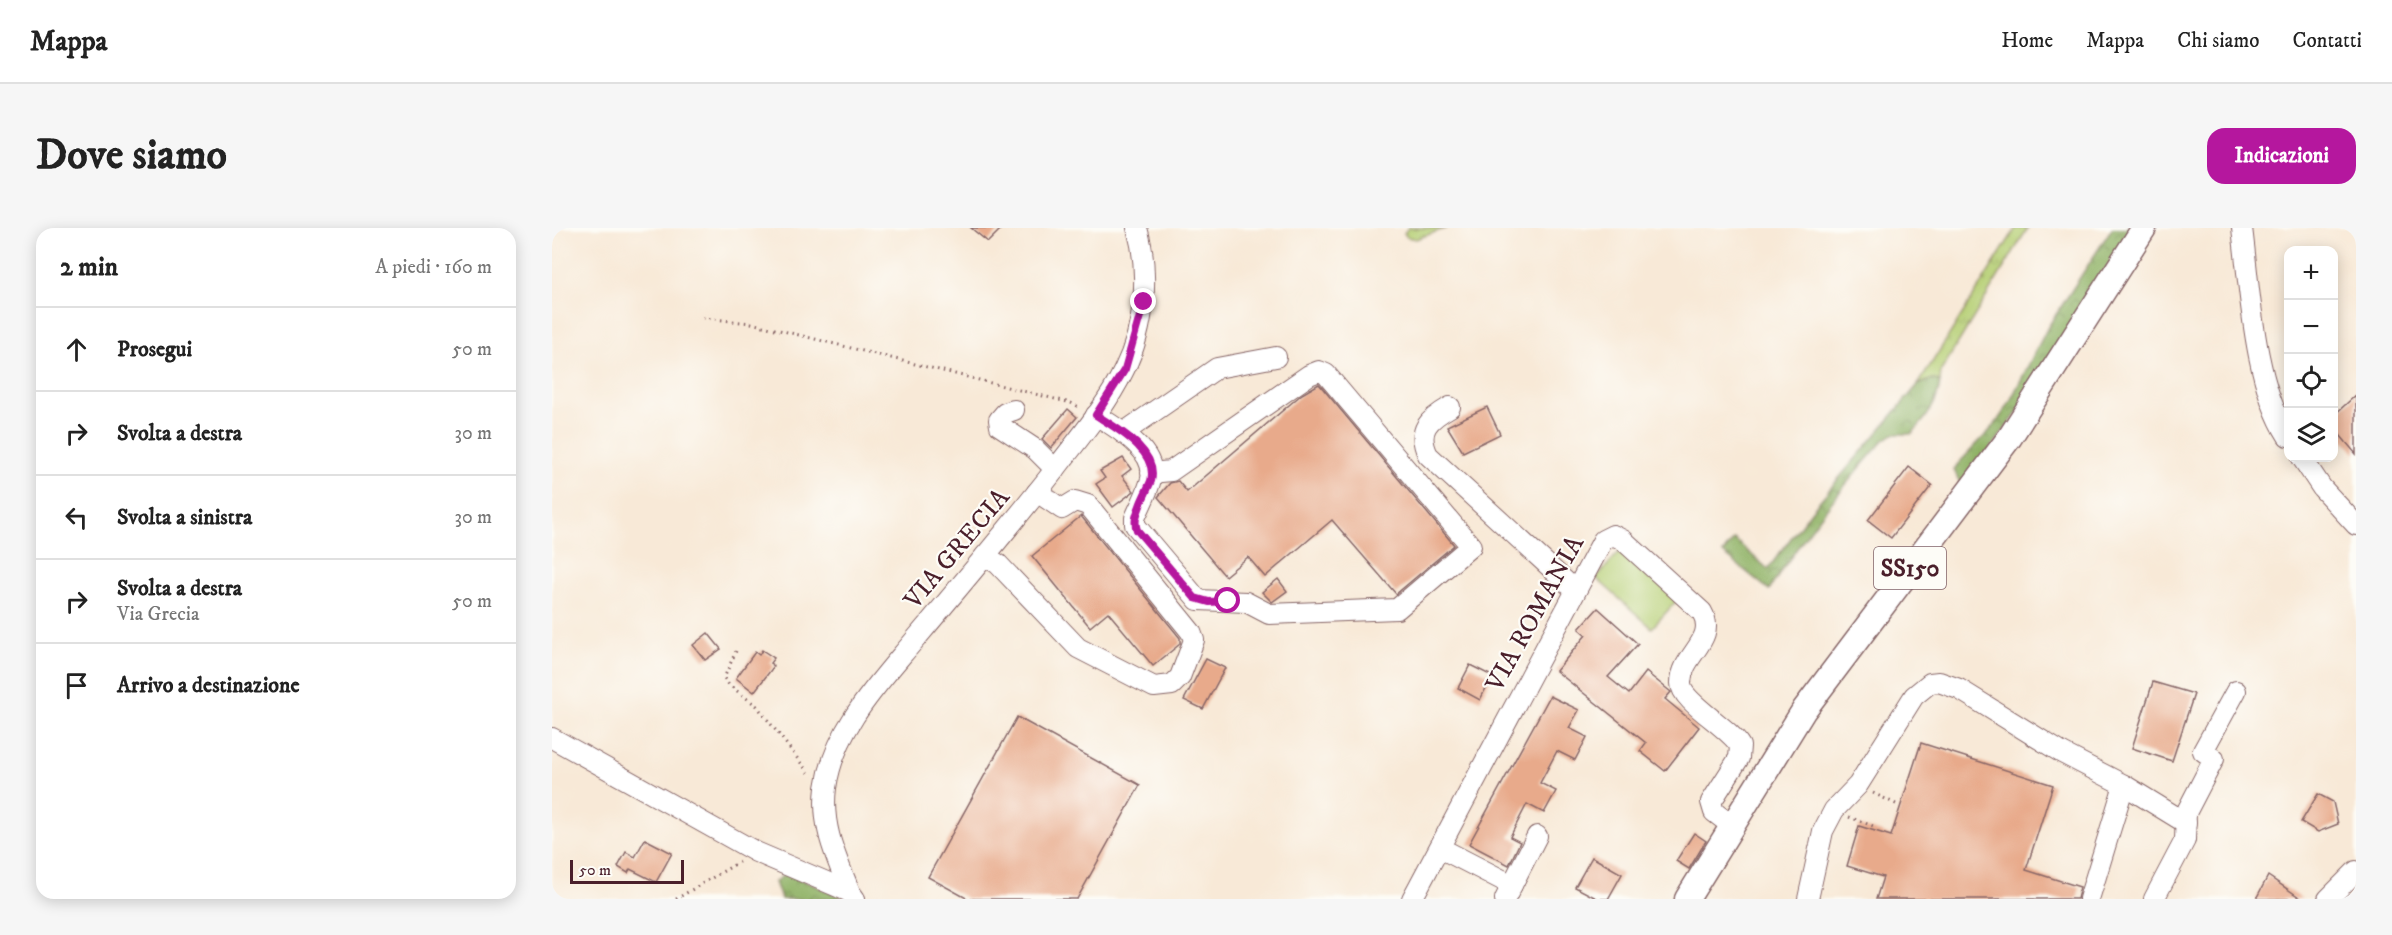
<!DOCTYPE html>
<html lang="it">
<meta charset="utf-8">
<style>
:root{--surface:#fff;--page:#f6f6f6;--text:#222;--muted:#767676;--line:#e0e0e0;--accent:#b5179e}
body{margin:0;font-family:"IM FELL DW Pica",serif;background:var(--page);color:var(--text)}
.controls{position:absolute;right:18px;top:18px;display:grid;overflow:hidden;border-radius:12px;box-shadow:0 3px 15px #0003}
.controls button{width:54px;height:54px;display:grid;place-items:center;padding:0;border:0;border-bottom:2px solid var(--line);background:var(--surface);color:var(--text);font:30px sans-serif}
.scale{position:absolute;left:18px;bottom:15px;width:114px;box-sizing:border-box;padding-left:6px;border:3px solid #4a1f2b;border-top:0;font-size:16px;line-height:21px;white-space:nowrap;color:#4a1f2b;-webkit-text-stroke:4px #fdfcf7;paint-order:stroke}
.stop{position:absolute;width:18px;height:18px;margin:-14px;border:4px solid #b5179e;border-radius:50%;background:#fff}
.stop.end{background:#b5179e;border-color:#fff;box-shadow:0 2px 6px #0008}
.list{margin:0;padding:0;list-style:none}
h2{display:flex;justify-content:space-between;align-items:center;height:78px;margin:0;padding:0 24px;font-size:26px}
h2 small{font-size:20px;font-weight:400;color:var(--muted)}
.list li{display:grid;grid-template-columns:39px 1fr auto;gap:18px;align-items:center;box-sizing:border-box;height:84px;padding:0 24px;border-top:2px solid var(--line)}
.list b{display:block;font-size:22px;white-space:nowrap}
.list p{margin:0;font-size:20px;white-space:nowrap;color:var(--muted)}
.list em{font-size:20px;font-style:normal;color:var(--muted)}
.icon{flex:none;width:33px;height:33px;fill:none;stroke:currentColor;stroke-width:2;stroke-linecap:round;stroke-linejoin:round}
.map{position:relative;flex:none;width:1804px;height:671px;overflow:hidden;border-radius:18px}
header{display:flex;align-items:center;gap:36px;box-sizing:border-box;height:84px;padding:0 30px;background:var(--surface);border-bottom:2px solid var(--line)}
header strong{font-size:28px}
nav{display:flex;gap:33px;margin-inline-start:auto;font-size:21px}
.intro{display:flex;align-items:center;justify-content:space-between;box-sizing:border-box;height:144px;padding:0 36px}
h1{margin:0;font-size:42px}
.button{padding:15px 27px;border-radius:18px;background:var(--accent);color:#fff;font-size:21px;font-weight:700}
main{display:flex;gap:36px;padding:0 36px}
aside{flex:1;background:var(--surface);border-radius:18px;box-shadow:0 3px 15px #0003}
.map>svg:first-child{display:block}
</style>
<header>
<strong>Mappa</strong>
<nav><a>Home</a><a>Mappa</a><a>Chi siamo</a><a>Contatti</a></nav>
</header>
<div class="intro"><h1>Dove siamo</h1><a class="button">Indicazioni</a></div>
<main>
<aside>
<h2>2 min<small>A piedi · 160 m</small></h2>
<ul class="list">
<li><svg class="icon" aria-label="ahead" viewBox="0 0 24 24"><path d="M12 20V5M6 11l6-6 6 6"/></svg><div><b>Prosegui</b></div><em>50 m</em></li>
<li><svg class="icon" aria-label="right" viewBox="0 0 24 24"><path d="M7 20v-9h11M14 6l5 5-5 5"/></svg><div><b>Svolta a destra</b></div><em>30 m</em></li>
<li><svg class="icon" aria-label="left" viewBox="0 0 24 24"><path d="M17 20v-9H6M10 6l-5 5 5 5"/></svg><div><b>Svolta a sinistra</b></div><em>30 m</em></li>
<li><svg class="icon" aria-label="right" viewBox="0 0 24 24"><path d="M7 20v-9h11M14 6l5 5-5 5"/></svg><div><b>Svolta a destra</b><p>Via Grecia</p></div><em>50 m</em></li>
<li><svg class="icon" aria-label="arrive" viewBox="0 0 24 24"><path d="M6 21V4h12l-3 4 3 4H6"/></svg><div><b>Arrivo a destinazione</b></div></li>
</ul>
</aside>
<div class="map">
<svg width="1804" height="671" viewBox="0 0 1804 671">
<defs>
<pattern id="grass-tufts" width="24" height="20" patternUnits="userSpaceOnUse" patternTransform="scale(1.5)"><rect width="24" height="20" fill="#b6cf74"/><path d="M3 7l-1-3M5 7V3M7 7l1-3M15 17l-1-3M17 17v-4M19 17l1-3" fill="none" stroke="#9eb165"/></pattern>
<pattern id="forest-crowns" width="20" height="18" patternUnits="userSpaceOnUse" patternTransform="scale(1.5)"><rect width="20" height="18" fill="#90b266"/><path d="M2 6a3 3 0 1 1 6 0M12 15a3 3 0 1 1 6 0" fill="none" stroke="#789054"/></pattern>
</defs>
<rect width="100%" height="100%" fill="#fdfcf7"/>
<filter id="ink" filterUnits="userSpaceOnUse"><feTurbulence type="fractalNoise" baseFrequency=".0167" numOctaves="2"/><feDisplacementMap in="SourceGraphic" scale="12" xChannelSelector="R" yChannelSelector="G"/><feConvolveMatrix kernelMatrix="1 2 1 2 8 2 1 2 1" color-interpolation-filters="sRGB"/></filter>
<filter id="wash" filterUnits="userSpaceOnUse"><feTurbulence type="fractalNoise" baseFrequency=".008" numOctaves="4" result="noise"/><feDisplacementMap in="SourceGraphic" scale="24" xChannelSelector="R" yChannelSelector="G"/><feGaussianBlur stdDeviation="1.35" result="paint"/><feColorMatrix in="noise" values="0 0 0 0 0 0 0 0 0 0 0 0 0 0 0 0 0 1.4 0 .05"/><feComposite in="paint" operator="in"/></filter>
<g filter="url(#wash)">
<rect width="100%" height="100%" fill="#f8e9d7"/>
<g fill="url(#grass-tufts)" stroke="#807750" stroke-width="1.5">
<polygon points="856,0 895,0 864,11 855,9 852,5"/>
<polygon points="1464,0 1476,0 1389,143 1388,154 1381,151 1366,157"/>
</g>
<g fill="url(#forest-crowns)" stroke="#6d6848" stroke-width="1.5">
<polygon points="1560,0 1577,0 1575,7 1477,169 1413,255 1407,253 1402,242 1405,237 1442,198 1455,179 1496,99"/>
<path d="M1381 151 1388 154C1386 174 1374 192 1359 206H1341L1332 212C1289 260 1251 308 1217 362L1171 325 1182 311 1216 341 1260 282 1366 157Z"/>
<polygon points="234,645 294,671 229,671 223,654"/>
</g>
<polygon fill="#b6cf74" stroke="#807750" stroke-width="1.5" points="1071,320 1127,370 1100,400 1044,350"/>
<g id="blocks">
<g fill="#e8aa8b">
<polygon points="419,0 450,0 436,14"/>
<polygon points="767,156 902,317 844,366 780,292 713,349 696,329 673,348 606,269 618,255 626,253 635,264 750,166"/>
<polygon points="1804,167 1804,226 1782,200 1782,187"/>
<polygon points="935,179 948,206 911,224 895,198"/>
<polygon points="516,181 525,189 499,220 490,211"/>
<polygon points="571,230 579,241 570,248 582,263 561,279 544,256 553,250 548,243"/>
<polygon points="1357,239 1380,257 1339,310 1316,292"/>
<polygon points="529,288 628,410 628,416 601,438 556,384 538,399 480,328"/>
<polygon points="726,351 735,363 720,374 710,364"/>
<polygon points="1046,380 1086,416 1056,449 1077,466 1094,444 1119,464 1113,471 1147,499 1113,543 1088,523 1094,515 1004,443 1034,407 1027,401"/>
<polygon points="156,405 169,421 153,432 141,417"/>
<polygon points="210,422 222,430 218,435 222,438 202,464 184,450 203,424 207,427"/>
<polygon points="654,431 673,440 651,481 632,472"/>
<polygon points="918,437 940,448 928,472 906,460"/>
<polygon points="1601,454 1642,466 1620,533 1580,520"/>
<polygon points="998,468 1027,482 1017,500 1035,509 1023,532 1005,523 988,555 1004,563 992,585 975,576 958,609 968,614 957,637 917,616"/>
<polygon points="465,489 588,557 525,671 416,671 376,649"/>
<polygon points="1369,515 1501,557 1474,642 1528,659 1525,671 1324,671 1331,649 1295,638 1307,598 1339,608"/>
<polygon points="1766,566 1781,574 1786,596 1766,604 1749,594"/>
<polygon points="1142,605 1154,613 1137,641 1124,633"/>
<polygon points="93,611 120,625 104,654 78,641 76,645 66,639 74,624 83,629"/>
<polygon points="1040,629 1070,646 1056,671 1046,671 1023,659"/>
<polygon points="1716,648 1750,671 1704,671"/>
</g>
</g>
</g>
<g filter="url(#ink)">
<use href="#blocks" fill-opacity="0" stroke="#876667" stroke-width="1.5"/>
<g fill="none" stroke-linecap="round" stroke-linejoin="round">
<defs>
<g id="minor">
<path d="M1690 0C1698 63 1702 155 1736 208"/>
<path d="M898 179C877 191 864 202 876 227L1023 362"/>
<polyline points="462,182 453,185 447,192 448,198 483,221 503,241"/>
<path d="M544 187C564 200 605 222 599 251 596 264 588 278 583 290V297L646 372 694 374 717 386 845 381 919 318 774 146 767 143 757 147 619 243 599 245"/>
<polyline points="571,205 665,140 724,129"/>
<polyline points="1750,230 1770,260 1804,297"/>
<polyline points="433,328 446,336 526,420 602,459 620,457 628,449 642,412 639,404 536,277 523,273 510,281 485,264"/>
<polyline points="0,510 204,624 298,664"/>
<polyline points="888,620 960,657 953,671"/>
<polyline points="960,657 985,608"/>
<path d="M303 671 298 664C284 629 269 598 274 560 282 502 325 457 361 414 410 356 459 298 505 239 529 208 555 177 572 142 593 100 598 45 585 0"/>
<path d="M860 671 1051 312 1061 307 1071 312 1150 384C1166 412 1129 427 1129 455 1128 473 1177 499 1188 518L1187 530 1159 574 1162 584 1179 597"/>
<polyline points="1256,671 1271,603 1282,582 1306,557 1362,468 1378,455 1387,454 1407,461 1510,525 1572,557 1634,595"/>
<polyline points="1537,671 1572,557"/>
<polyline points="1602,671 1633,612 1634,585 1662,531 1651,523 1684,463"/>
<polyline points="1776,671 1804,643"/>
</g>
<polyline id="major" points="1135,671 1252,482 1458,209 1592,0"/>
</defs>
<use href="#minor" stroke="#876667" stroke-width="22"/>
<use href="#major" stroke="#876667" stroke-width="27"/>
<g stroke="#876667" stroke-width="3" stroke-dasharray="1.5 4.5" stroke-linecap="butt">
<polyline points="151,90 199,95 519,175 529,180"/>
<polyline points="184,423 172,450 177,457 205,478 259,548"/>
<polyline points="1321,565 1346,577"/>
<polyline points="1297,589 1321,598"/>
<polyline points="124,671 187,634"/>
</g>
<use href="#minor" stroke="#fff" stroke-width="20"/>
<use href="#major" stroke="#fff" stroke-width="24"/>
</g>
</g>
<g fill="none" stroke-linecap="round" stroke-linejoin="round" filter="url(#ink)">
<path stroke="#b5179e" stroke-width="8" d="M592 74 573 141 544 187C564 200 607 223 599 253 596 260 592 268 589 275 586 284 581 292 585 302L643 370 657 374 676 373"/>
</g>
<g text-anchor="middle" stroke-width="4.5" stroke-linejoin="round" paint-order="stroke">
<rect fill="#fdfcf7" stroke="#806168" stroke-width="1.5" x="1322" y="319" width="72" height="42" rx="4.5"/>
<g font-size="24" font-weight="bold" fill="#4a1f2b">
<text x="1358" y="348">SS150</text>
</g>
<g font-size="26" fill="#4a1f2b" stroke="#fdfcf7">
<text transform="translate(404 320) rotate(-50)" y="9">VIA GRECIA</text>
<text transform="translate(982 385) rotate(-61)" y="9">VIA ROMANIA</text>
</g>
</g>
</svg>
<div class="controls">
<button>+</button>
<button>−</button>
<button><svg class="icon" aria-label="locate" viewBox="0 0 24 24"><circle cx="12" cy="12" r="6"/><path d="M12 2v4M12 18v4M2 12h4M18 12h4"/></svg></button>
<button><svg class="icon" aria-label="layers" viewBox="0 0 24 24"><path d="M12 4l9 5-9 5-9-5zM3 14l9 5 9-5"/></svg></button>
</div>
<div class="scale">50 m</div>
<div class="stop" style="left:676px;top:373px"></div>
<div class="stop end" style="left:592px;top:74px"></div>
</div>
</main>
